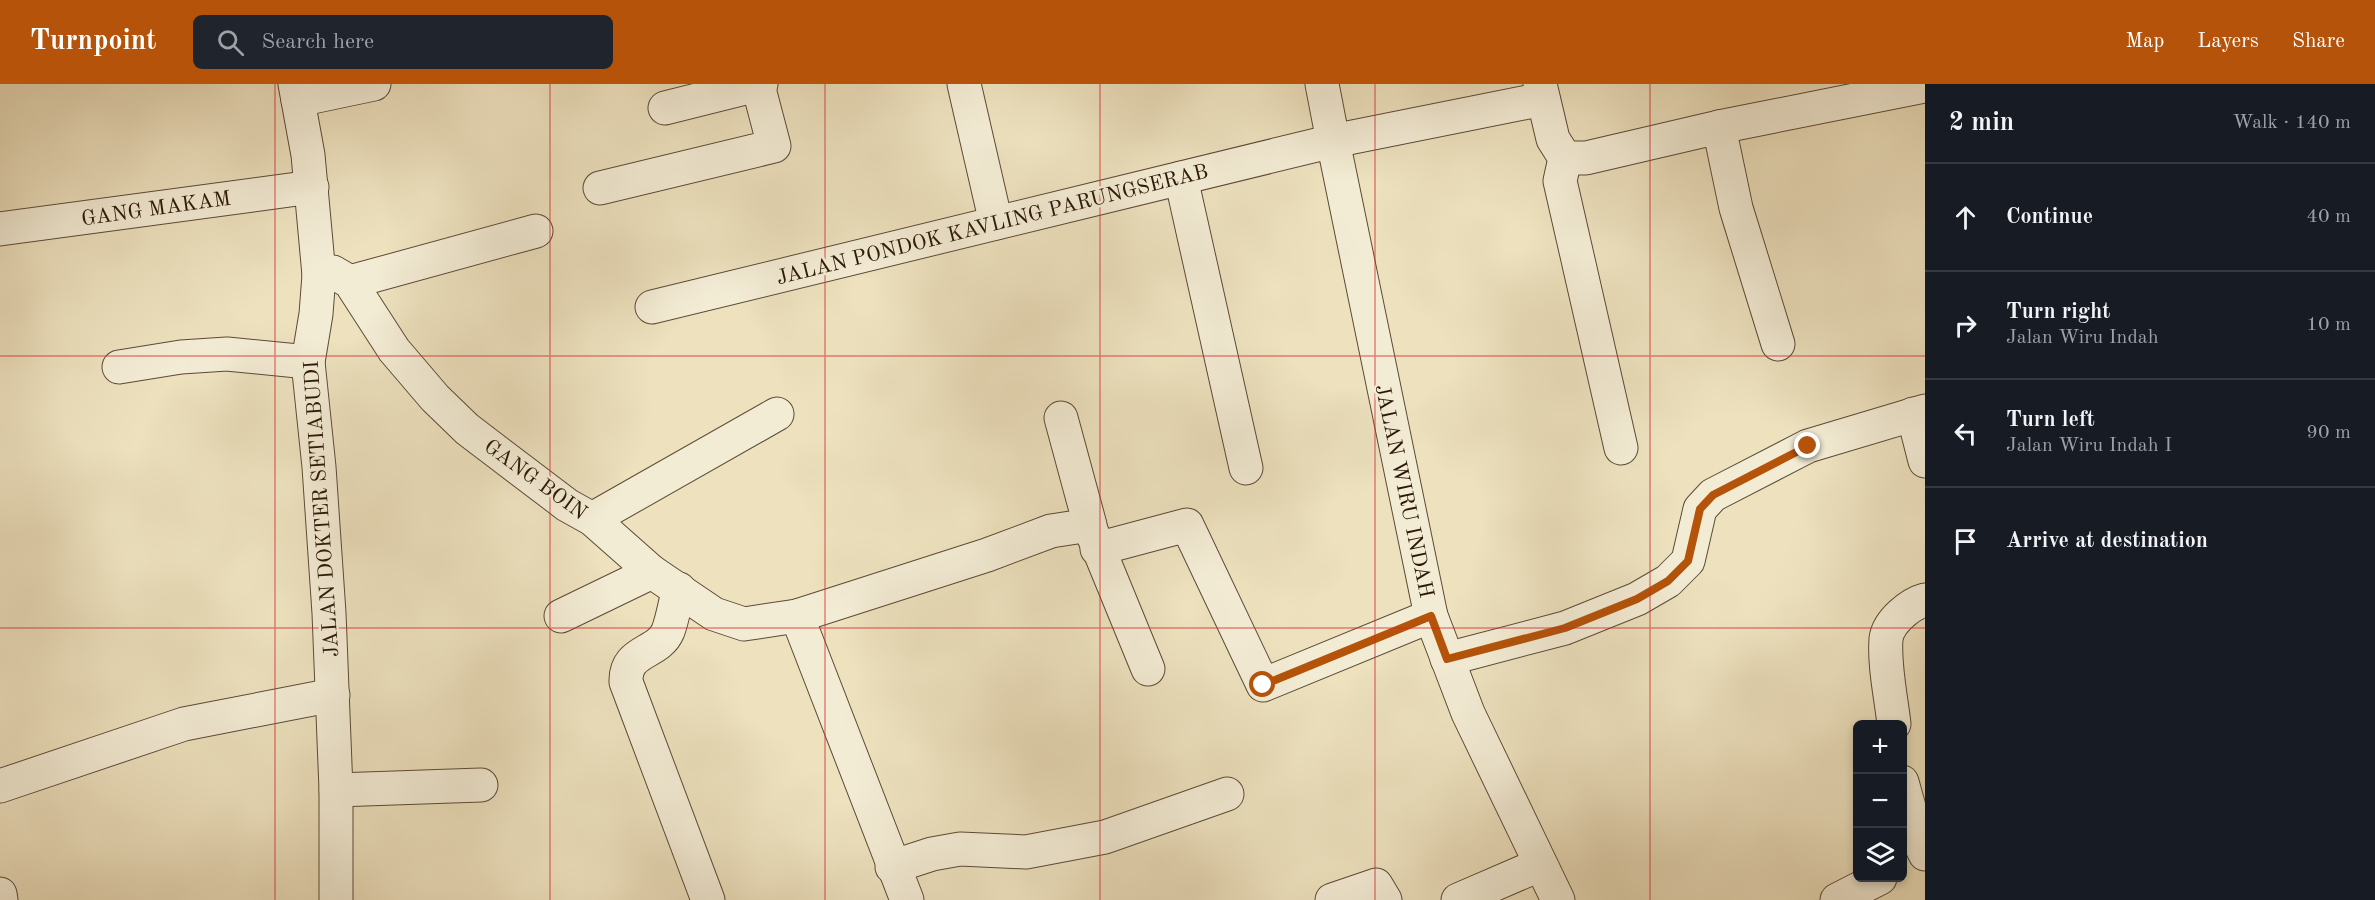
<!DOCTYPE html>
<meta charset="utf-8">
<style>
:root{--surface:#171b24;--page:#20242c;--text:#f1f3f6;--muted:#9ea1a6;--line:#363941;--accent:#b45309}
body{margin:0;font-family:"Old Standard TT",serif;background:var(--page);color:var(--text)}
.controls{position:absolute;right:18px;bottom:18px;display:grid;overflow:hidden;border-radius:9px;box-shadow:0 3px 9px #0003}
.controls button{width:54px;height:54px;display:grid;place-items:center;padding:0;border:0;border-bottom:2px solid var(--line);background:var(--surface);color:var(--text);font:30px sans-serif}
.stop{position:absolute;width:18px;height:18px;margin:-14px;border:4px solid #b45309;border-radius:50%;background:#fff}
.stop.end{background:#b45309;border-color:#fff;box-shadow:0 2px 6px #0008}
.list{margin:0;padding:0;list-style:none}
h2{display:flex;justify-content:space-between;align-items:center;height:78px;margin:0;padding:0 24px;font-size:26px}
h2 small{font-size:20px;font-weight:400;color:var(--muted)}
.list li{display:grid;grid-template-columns:39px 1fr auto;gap:18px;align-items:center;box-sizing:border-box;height:108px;padding:0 24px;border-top:2px solid var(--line)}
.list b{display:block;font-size:22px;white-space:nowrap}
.list p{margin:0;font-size:20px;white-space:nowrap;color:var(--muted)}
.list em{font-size:20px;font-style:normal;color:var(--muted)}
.icon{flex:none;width:33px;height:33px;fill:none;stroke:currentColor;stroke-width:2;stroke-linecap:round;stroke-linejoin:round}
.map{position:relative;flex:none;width:1925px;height:816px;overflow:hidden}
header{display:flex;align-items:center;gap:36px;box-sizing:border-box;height:84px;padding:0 30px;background:var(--accent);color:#fff}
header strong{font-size:28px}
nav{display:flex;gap:33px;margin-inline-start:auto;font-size:21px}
.search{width:420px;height:54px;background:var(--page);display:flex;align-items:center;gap:15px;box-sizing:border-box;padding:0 21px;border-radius:9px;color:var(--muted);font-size:22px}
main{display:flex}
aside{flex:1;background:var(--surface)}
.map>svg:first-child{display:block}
</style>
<header>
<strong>Turnpoint</strong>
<div class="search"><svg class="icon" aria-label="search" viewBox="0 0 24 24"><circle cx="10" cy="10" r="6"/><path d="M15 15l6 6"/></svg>Search here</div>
<nav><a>Map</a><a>Layers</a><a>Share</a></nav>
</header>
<main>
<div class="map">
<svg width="1925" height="816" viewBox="0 0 1925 816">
<rect width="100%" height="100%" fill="#ede1be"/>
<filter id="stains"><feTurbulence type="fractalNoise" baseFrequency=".00333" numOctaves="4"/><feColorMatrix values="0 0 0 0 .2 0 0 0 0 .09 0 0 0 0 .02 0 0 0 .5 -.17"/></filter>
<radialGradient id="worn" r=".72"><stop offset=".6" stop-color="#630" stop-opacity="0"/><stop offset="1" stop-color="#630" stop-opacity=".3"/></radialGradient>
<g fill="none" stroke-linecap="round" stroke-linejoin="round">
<defs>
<g id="minor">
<polyline points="295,0 308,71 319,191 316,230 308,278 319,383 329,529 336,706 336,816"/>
<polyline points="964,0 996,139"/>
<polyline points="1322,0 1333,57 1543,15"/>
<polyline points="1540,0 1553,55 1565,74 1560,97 1621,364"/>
<polyline points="298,16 374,0"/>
<polyline points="665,24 761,0"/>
<polyline points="1719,43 1736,124 1778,260"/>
<polyline points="1565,74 1586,74 1719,43 1925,2"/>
<polyline points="1181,94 1246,384"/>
<polyline points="600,104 774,62 758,1"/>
<polyline points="0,145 312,103"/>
<polyline points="319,191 333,188 350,198 394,266 435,314 467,345 567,421 592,435 652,488 714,530 744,540 797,532 987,471 1051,447 1090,441 1061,334"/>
<polyline points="350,198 536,147"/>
<polyline points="652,223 1333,57 1431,532 1468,629 1558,816"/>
<polyline points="119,283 181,273 227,270 308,278"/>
<polyline points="1913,330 1925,377"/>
<polyline points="592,435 777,330"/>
<polyline points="1091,446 1148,585"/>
<polyline points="1097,465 1187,441 1263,601 1431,532"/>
<path d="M679 505C675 518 673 534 668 547 658 571 625 565 626 598L708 816"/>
<polyline points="561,532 652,488"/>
<polyline points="797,532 907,816"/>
<polyline points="1447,575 1565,544 1637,515 1668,497 1688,477 1700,425 1713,411 1808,362 1925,327"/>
<path d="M1894 640C1891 613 1884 582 1886 555 1888 538 1910 520 1925 516"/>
<polyline points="1902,698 1918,755 1925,770"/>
<polyline points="0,702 184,640 333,611"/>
<polyline points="336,706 481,701"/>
<polyline points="892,783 932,770 960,765 1026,768 1105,753 1227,710"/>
<polyline points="0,810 1,816"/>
<polyline points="1332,816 1376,801 1385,816"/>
<polyline points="1458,816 1539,781"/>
<polyline points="1837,816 1880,794"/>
</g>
</defs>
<use href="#minor" stroke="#5c4a36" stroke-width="35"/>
<use href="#minor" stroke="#f3ecd5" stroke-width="33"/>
</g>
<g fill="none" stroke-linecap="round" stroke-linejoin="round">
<polyline stroke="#b45309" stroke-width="8" points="1263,601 1431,532 1447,575 1565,544 1637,515 1668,497 1688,477 1700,425 1713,411 1808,362"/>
</g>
<path fill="none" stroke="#d62828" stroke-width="1.5" stroke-opacity="0.55" d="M275 0V816M550 0V816M825 0V816M1100 0V816M1375 0V816M1650 0V816M0 272H1925M0 544H1925"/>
<g text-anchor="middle" stroke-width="5" stroke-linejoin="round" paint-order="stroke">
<g font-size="21" fill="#2b1808" stroke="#f3ecd5">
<text transform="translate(156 124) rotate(-8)" y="7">GANG MAKAM</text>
<text transform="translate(992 140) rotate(-14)" y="7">JALAN PONDOK KAVLING PARUNGSERAB</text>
<text transform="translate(536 395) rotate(36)" y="7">GANG BOIN</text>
<text transform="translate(1405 407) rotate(78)" y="7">JALAN WIRU INDAH</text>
<text transform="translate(321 425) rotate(-94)" y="7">JALAN DOKTER SETIABUDI</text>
</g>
</g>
<rect width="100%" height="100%" filter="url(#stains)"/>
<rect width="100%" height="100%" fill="url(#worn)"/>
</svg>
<div class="controls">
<button>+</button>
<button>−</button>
<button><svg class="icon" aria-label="layers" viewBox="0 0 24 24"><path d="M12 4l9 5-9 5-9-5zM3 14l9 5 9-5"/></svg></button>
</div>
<div class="stop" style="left:1263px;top:601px"></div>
<div class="stop end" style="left:1808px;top:362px"></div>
</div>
<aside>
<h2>2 min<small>Walk · 140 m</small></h2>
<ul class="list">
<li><svg class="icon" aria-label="ahead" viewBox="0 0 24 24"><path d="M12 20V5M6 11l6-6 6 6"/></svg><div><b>Continue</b></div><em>40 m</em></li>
<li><svg class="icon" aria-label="right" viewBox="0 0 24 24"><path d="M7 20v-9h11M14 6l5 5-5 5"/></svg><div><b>Turn right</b><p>Jalan Wiru Indah</p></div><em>10 m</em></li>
<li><svg class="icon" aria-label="left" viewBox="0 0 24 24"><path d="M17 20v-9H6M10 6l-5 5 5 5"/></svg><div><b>Turn left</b><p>Jalan Wiru Indah I</p></div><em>90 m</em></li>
<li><svg class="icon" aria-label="arrive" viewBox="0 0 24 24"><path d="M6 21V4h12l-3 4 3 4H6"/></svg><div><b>Arrive at destination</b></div></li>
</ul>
</aside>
</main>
